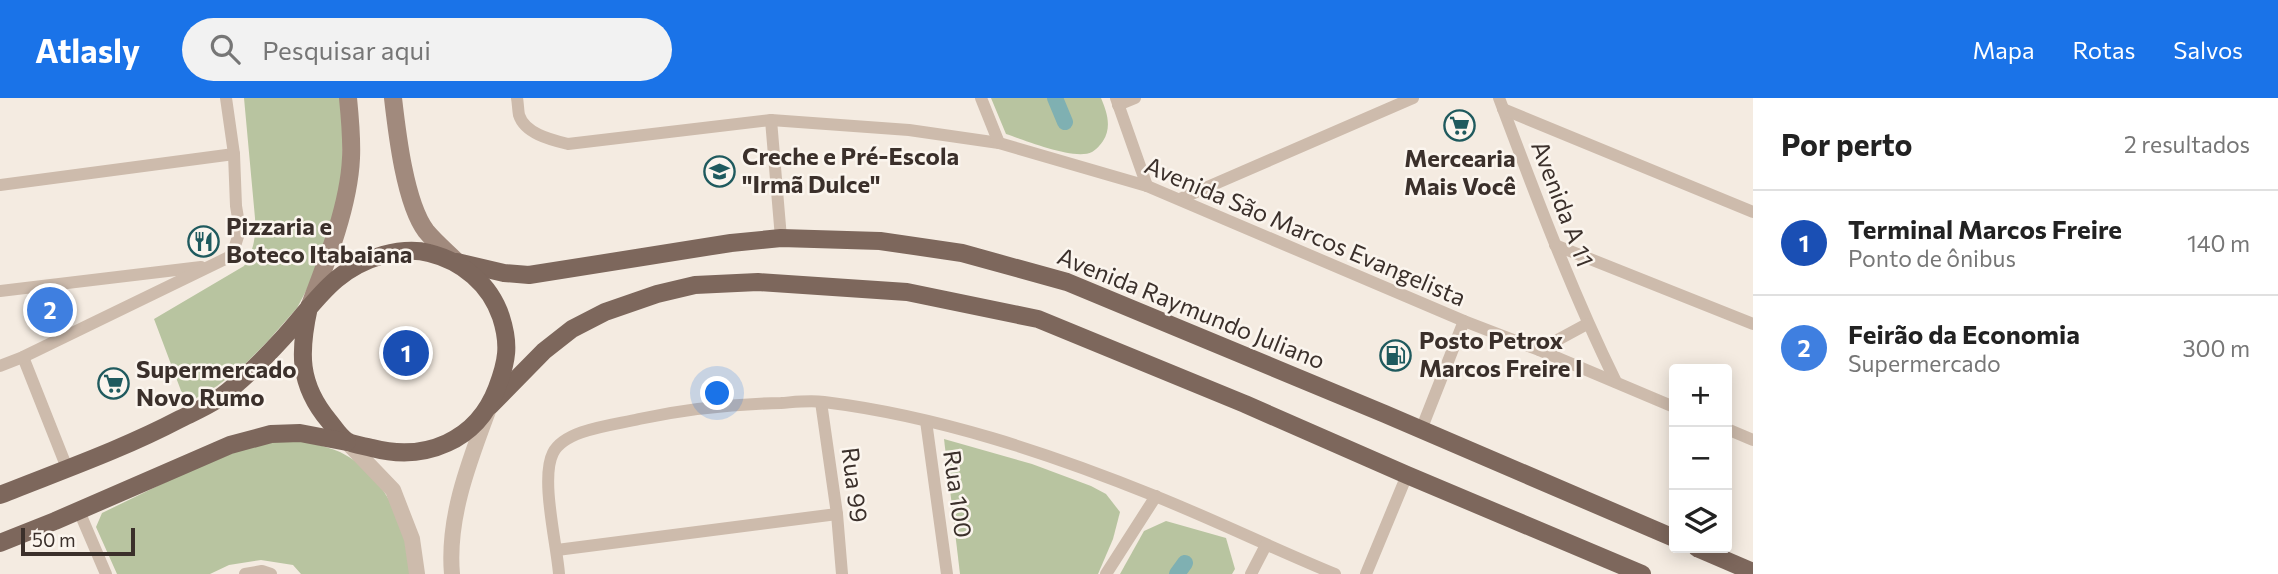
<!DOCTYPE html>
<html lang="pt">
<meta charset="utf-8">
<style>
:root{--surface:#fff;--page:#f2f2f2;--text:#222;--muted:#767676;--line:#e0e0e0;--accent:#1a73e8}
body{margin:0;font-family:Commissioner,sans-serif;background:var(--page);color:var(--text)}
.controls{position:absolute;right:21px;bottom:21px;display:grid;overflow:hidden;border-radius:7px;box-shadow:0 4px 18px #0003}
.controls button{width:63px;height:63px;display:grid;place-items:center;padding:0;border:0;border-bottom:2px solid var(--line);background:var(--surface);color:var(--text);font:35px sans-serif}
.scale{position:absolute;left:21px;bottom:18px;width:114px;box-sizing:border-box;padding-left:7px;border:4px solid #3b302b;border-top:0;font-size:19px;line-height:24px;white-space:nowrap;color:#3b302b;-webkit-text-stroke:5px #fbf5ee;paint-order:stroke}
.you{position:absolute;left:718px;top:296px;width:24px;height:24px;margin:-18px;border:5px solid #fff;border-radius:50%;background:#1a73e8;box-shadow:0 0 0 10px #1a73e833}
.badge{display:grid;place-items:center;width:46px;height:46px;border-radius:50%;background:var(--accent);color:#fff;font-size:23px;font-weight:700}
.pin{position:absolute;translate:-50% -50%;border:4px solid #fff;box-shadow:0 2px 7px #0006}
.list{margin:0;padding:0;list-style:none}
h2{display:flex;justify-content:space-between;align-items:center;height:91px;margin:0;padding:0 28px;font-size:30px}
h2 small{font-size:23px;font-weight:400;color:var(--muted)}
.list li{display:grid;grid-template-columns:46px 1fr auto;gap:21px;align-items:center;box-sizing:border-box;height:105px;padding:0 28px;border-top:2px solid var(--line)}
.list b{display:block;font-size:26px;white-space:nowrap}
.list p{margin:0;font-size:23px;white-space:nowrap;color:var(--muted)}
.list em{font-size:23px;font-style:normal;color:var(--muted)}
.icon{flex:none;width:38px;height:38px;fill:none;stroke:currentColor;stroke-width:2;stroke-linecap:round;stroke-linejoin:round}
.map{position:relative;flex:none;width:1753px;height:476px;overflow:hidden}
header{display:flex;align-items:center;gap:42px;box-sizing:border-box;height:98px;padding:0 35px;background:var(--accent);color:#fff}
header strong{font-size:33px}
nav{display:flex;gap:38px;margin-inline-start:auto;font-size:24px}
.search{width:490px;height:63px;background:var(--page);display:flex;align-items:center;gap:18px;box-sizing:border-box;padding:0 24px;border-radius:38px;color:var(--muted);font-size:26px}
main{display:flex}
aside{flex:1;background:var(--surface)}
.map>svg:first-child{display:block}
</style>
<header>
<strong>Atlasly</strong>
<div class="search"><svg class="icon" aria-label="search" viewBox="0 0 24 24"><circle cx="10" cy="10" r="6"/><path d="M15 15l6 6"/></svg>Pesquisar aqui</div>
<nav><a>Mapa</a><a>Rotas</a><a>Salvos</a></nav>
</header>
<main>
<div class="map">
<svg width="1753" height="476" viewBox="0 0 1753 476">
<rect width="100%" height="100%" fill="#f4ebe1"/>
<g fill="#b8c4a0">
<path d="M244 0H343L342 89 315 176 297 210 267 244 242 269 217 288 186 306 154 221 244 168C254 152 256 139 255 120Z"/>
<path d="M991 0H1101C1107 14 1112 29 1103 43 1101 46 1096 52 1092 54 1075 63 1024 42 1006 36Z"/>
<path d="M287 341C305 344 323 347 340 354 385 376 407 428 411 476H301L293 467 261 462 229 467 210 476H117L96 429 102 415 176 379 247 349Z"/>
<polygon points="944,341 1032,366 1091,388 1106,396 1120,414 1113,441 1098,476 960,476"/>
<polygon points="1166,423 1226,440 1235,471 1232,476 1120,476 1144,433"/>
</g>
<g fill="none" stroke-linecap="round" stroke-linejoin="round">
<g stroke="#7fb0b2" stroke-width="16">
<polyline points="1055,0 1065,24"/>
<polyline points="1177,476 1185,465"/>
</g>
<g stroke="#cdbbac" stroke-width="12">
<path d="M517 0C518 5 518 12 519 17 525 36 552 42 568 46L771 22 909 32 999 45 1147 88 1464 223 1539 252 1674 309"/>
<polyline points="981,0 999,45"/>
<polyline points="1116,0 1147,88"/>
<path d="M1499 0C1535 96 1571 192 1616 284"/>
<polyline points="1118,7 1135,0"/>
<polyline points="1503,11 1753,114"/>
<polyline points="771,22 781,140"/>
<polyline points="0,87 234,56"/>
<polyline points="1180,101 1413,0"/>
<polyline points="1555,147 1753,226"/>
<polyline points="0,193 201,169"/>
<polyline points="1539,252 1587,226"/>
<polyline points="23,259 67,370"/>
<polyline points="0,268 23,259 229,159 235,148 240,132 236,108 234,56 226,0"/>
<polyline points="821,304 837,416 842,476"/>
<polyline points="926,323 947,476"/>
<polyline points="1727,331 1753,342"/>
<polyline points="1421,332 1464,223"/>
<polyline points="79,413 106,476"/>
<polyline points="557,452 837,416"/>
<polyline points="245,476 262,473 271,476"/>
<path d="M559 476C557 447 540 380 553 355 565 331 615 327 639 321 686 311 734 306 781 305 795 304 810 302 824 304 937 318 1049 355 1155 398 1215 422 1274 451 1335 476"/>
<polyline points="1106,476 1156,398"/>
<polyline points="1251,476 1266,447"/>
<polyline points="1366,476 1407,377"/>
</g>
<g stroke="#cdbbac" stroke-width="16">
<polyline points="347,344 393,392 412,441 417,476"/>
<path d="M452 476C447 420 469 364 488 313"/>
</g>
<g stroke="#a18a7d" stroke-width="18">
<path d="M393 0C397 35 405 105 426 133 435 144 447 154 457 164"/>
<path d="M310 207C327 163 349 107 351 60 352 40 350 20 348 0"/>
</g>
<g stroke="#7d675c" stroke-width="18">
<polyline points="457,164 504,175 529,177 731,145 781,140 880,143 962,155 1067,184 1385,316 1674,440"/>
<polyline points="490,308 544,253 572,231 605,214 657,196 695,187 758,184 907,194 1038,221 1245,306 1407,377 1642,476"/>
<path d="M0 397C60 373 123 351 180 321 192 315 206 309 218 301 242 283 263 262 283 240 316 204 333 171 383 157 398 153 414 151 429 155 462 163 490 186 501 219 510 247 507 263 497 290 477 343 425 364 372 350 365 348 353 347 347 343 340 339 334 329 329 323 298 286 299 254 309 209"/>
<polyline points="0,445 55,423 230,347 271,336 300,335 347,344"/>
<polyline points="1697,450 1753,474"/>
</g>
</g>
<defs>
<symbol id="supermarket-ring" viewBox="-11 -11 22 22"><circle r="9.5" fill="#fbf5ee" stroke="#1f5a5e" stroke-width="1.5"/><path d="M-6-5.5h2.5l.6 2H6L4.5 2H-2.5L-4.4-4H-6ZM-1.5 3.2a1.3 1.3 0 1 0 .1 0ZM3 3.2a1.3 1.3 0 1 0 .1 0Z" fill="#1f5a5e"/></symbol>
<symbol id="school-ring" viewBox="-11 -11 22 22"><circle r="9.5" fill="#fbf5ee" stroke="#1f5a5e" stroke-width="1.5"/><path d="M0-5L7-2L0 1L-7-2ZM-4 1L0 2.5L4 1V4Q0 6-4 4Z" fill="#1f5a5e"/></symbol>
<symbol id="restaurant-ring" viewBox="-11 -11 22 22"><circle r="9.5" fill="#fbf5ee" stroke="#1f5a5e" stroke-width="1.5"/><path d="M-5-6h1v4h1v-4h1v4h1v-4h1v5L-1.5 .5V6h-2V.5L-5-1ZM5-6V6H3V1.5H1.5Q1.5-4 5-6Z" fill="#1f5a5e"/></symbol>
<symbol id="fuel-ring" viewBox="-11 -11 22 22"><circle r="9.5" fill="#fbf5ee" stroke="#1f5a5e" stroke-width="1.5"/><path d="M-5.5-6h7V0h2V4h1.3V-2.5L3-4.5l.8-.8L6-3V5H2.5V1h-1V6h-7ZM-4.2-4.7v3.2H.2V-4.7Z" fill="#1f5a5e"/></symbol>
</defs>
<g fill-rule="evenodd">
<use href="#supermarket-ring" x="1442" y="10" width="35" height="35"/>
<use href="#school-ring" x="702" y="56" width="35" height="35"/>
<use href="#restaurant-ring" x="186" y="126" width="35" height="35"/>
<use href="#fuel-ring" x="1378" y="240" width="35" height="35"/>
<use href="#supermarket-ring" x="96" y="268" width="35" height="35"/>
</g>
<g text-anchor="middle" stroke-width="5" stroke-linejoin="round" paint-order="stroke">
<g font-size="24" font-weight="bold" fill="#3b302b" stroke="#fbf5ee" text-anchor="start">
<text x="742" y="67">Creche e Pré-Escola<tspan x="742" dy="28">"Irmã Dulce"</tspan></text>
<text x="1460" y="69" text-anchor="middle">Mercearia<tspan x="1460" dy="28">Mais Você</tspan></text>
<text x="226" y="137">Pizzaria e<tspan x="226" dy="28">Boteco Itabaiana</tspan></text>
<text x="1419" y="251">Posto Petrox<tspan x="1419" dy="28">Marcos Freire I</tspan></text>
<text x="136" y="280">Supermercado<tspan x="136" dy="28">Novo Rumo</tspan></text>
</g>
<g font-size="24" fill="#3b302b" stroke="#fbf5ee">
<text transform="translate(1562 106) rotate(69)" y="8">Avenida A 11</text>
<text transform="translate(1305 134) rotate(23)" y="8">Avenida São Marcos Evangelista</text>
<text transform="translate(1191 211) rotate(22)" y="8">Avenida Raymundo Juliano</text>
<text transform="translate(854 387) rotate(83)" y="8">Rua 99</text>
<text transform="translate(957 396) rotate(82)" y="8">Rua 100</text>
</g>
</g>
</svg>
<div class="controls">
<button>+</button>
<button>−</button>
<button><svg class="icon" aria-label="layers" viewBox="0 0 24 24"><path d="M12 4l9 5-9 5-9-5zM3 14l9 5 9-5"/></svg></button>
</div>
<div class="scale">50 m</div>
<div class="you"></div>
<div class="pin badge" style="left:406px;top:255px;background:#1a4fb4">1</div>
<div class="pin badge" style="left:50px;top:212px;background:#3f7fe0">2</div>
</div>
<aside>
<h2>Por perto<small>2 resultados</small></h2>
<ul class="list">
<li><span class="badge" style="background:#1a4fb4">1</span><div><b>Terminal Marcos Freire</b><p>Ponto de ônibus</p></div><em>140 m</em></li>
<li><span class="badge" style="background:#3f7fe0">2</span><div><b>Feirão da Economia</b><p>Supermercado</p></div><em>300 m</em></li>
</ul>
</aside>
</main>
